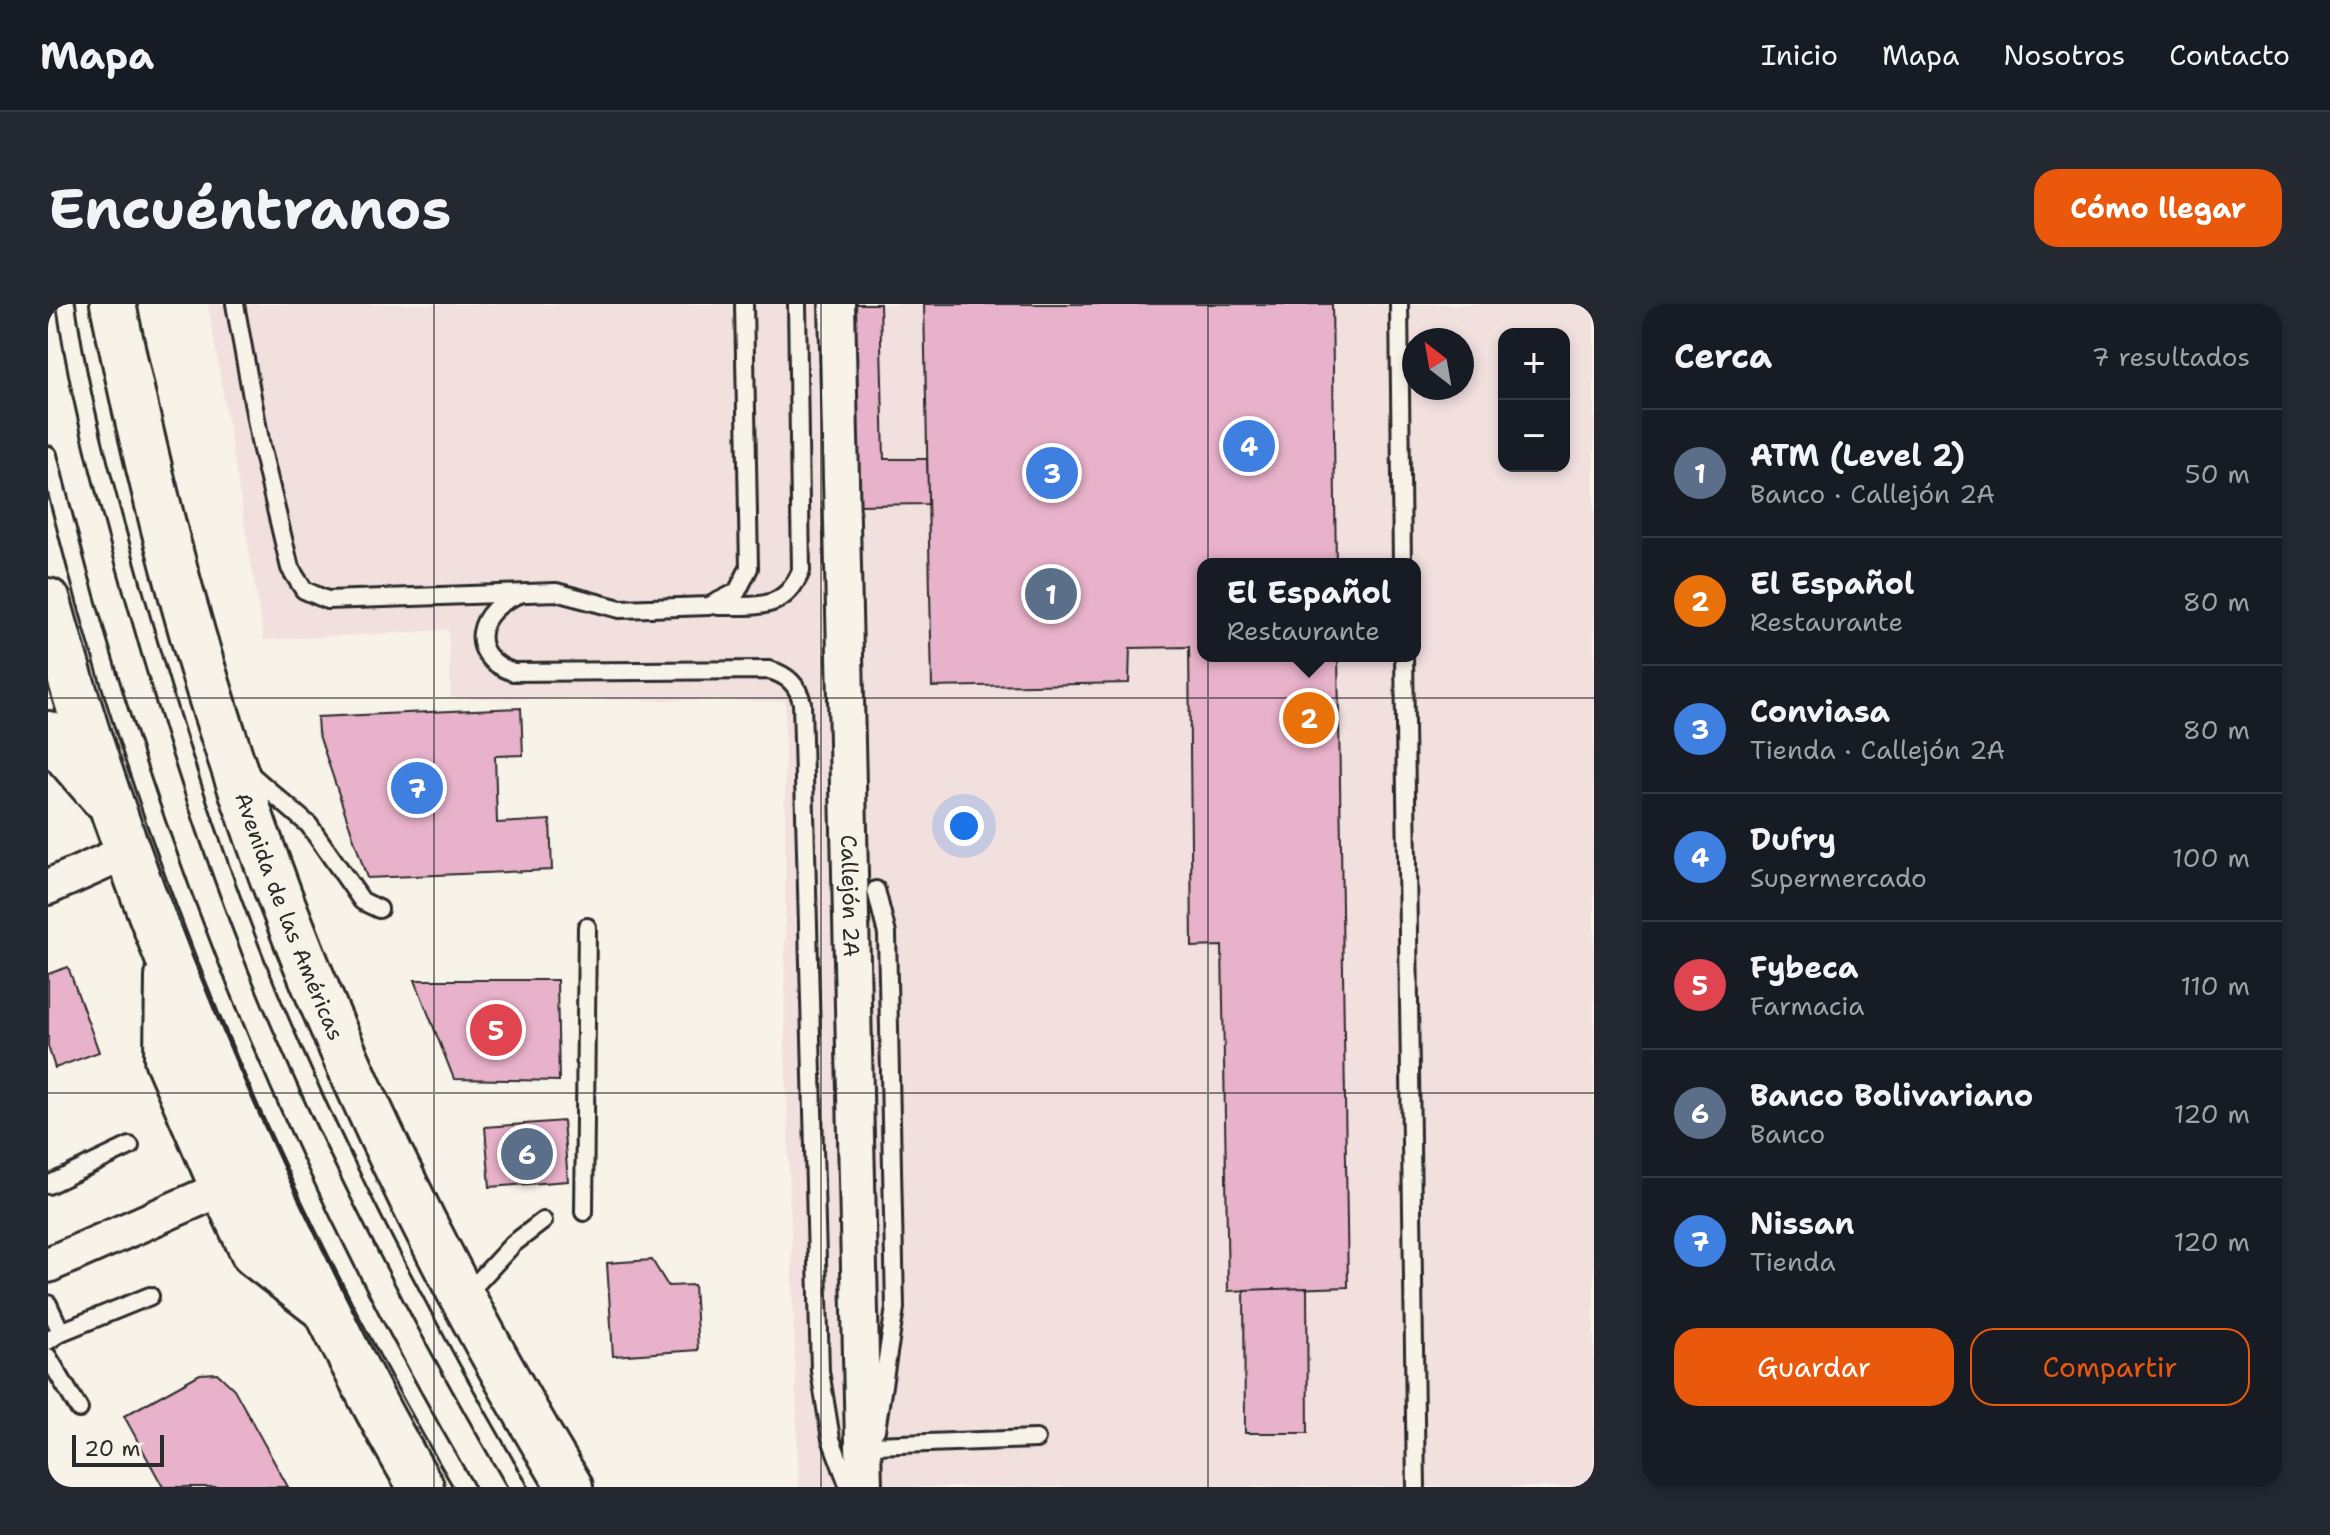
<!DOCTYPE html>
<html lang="es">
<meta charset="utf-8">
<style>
:root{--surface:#171b24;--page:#242831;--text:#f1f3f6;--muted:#9ea1a6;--line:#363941;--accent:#ea580c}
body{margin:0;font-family:"Shantell Sans",sans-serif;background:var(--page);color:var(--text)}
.controls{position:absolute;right:24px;top:24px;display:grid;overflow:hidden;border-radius:16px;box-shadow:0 4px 12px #0003}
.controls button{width:72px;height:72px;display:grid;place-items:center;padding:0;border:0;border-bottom:2px solid var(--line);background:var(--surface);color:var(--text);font:40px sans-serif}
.compass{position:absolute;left:1354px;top:24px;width:72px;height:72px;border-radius:50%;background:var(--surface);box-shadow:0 4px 12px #0003;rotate:329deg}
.scale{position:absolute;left:24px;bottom:20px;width:92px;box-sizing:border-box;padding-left:8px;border:4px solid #2b2b2b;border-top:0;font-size:22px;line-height:28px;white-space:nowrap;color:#2b2b2b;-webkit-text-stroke:6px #f7f3e8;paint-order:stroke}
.you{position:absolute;left:916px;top:522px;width:28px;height:28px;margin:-20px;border:6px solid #fff;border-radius:50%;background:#1a73e8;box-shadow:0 0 0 12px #1a73e833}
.badge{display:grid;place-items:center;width:52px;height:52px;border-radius:50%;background:var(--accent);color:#fff;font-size:26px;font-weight:700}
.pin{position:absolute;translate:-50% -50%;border:4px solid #fff;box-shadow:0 2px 8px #0006}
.popup{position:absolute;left:1149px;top:254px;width:224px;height:104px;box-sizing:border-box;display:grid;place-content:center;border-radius:16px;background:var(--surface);filter:drop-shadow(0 2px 6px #0005);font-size:26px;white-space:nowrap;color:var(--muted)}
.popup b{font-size:30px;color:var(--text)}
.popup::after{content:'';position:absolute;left:50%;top:100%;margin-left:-16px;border:16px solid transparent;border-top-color:var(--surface)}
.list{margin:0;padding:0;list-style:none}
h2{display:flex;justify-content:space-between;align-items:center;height:104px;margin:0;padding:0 32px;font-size:34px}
h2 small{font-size:26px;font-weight:400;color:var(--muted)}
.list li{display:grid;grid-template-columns:52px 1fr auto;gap:24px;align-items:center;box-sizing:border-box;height:128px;padding:0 32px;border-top:2px solid var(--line)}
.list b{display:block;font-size:30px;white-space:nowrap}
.list p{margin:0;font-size:26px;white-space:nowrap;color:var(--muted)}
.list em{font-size:26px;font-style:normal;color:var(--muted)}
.actions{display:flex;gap:16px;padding:24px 32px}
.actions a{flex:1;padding:18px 0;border:2px solid var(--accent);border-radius:24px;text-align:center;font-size:28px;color:var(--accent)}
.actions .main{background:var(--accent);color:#fff}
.map{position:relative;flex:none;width:1546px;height:1183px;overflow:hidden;border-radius:24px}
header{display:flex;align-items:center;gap:48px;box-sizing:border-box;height:112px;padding:0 40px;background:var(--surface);border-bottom:2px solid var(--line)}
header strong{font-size:38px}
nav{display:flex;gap:44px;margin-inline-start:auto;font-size:28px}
.intro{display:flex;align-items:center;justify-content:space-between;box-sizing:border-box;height:192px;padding:0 48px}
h1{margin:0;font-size:56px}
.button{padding:20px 36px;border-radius:24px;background:var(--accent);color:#fff;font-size:28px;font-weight:700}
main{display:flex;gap:48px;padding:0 48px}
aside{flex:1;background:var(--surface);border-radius:24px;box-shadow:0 4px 12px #0003}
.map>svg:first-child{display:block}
</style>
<header>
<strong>Mapa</strong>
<nav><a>Inicio</a><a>Mapa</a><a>Nosotros</a><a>Contacto</a></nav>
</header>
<div class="intro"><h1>Encuéntranos</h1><a class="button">Cómo llegar</a></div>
<main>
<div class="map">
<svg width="1546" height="1183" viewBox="0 0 1546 1183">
<rect width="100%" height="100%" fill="#f7f3e8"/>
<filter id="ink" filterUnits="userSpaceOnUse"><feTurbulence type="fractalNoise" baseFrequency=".0125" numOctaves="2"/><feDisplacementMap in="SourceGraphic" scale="16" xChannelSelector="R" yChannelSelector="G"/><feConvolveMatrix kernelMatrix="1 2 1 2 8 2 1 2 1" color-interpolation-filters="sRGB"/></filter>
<g filter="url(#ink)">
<path fill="#f2e0df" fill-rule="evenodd" d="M160 0H1546V1183H751L737 739V397L403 394 400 326 216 336ZM1456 30H1516V162H1456ZM1366 36H1414V84H1366ZM1155 260H1367V352H1155Z"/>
<g fill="#e8b2ca" stroke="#2b2b2b" stroke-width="2">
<polygon points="805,0 832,0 836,155 879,155 881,200 810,201"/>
<polygon points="876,0 1284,0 1288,260 1155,260 1155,352 1290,352 1300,983 1180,987 1174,642 1144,643 1141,343 1082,344 1081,379 884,383"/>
<polygon points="473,404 475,451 447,452 449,519 502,516 504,566 319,574 270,428 269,413"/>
<polygon points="20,663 51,748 7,764 0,742 0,670"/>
<polygon points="367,676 509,676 511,777 406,775"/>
<polygon points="515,817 520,877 442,883 437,823"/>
<polygon points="604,956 620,982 646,981 650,1046 565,1052 559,959"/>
<polygon points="1259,984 1260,1129 1197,1129 1196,986"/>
<polygon points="169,1069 186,1085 240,1183 115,1183 76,1112 152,1070"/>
</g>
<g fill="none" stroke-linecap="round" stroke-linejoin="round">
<defs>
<g id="service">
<path d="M18 0C33 106 63 209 92 311 133 455 179 597 239 734 306 889 385 1037 470 1183"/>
<polyline points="187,0 213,142 242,264 256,286 279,296 508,288 572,305 661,302 689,288 701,264 696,0"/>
<polyline points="1351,0 1354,260"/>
<path d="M0 151C87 513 227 861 416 1183"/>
<path d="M472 290C429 305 416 351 465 368L721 366C740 371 750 381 754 399L772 1067 783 1135 801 1183"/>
<path d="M670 302C708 301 736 308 753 267L749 0"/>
<polyline points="1356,352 1368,1183"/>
<polyline points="201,469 261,521 314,597 331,605"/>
<polyline points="828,586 839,630 847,1004 828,1126"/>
<polyline points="0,881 82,842"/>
<polyline points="536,908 539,623"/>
<polyline points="416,993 465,940 495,917"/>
<polyline points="0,1000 13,1028 102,992"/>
<polyline points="0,1037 13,1028"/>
<polyline points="0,1053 31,1105"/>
<polyline points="826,1141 988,1135"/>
</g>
<g id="minor">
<path id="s1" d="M789 0 816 1183"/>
<polyline points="0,583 79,548"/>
<polyline points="0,961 175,884"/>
</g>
<g id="primary">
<path id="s2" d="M65 0C96 153 133 304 182 452 265 707 384 954 522 1183"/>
<path d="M0 297C62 523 149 742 252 952 290 1030 329 1109 373 1183"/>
<polyline points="0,430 54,492"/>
<polyline points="120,673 119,755 175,884 206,950 269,999"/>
</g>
</defs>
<use href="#service" stroke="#2b2b2b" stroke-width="22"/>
<use href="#minor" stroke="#2b2b2b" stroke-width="40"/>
<use href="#primary" stroke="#2b2b2b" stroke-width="50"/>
<use href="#service" stroke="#f7f3e8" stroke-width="16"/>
<use href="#minor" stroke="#f7f3e8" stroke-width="34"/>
<use href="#primary" stroke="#f7f3e8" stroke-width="44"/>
</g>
</g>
<path fill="none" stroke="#2b2b2b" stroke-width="2" stroke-opacity="0.55" d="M386 0V1183M773 0V1183M1160 0V1183M0 394H1546M0 789H1546"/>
<g text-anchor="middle" stroke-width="6" stroke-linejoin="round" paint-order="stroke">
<g font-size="22" fill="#2b2b2b" stroke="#f7f3e8">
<text dy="8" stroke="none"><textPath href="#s1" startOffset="592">Callejón 2A</textPath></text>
<text dy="8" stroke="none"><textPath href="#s2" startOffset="638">Avenida de las Américas</textPath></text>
</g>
</g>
</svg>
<div class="controls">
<button>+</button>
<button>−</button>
</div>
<svg class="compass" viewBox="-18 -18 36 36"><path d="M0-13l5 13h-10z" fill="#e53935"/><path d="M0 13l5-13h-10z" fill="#9ea1a6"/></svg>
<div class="scale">20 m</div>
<div class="you"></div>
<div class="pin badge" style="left:1003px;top:290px;background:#5c6f8a">1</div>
<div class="pin badge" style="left:1261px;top:414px;background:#e8710a">2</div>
<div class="popup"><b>El Español</b>Restaurante</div>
<div class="pin badge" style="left:1004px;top:169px;background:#3f7fe0">3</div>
<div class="pin badge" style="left:1201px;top:142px;background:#3f7fe0">4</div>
<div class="pin badge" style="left:448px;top:726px;background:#e0444e">5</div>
<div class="pin badge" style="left:479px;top:850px;background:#5c6f8a">6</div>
<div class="pin badge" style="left:369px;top:484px;background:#3f7fe0">7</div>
</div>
<aside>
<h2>Cerca<small>7 resultados</small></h2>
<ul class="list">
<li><span class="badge" style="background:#5c6f8a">1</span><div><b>ATM (Level 2)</b><p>Banco · Callejón 2A</p></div><em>50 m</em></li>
<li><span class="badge" style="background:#e8710a">2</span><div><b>El Español</b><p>Restaurante</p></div><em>80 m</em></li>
<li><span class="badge" style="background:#3f7fe0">3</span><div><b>Conviasa</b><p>Tienda · Callejón 2A</p></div><em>80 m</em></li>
<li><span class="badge" style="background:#3f7fe0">4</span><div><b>Dufry</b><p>Supermercado</p></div><em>100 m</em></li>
<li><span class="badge" style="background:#e0444e">5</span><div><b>Fybeca</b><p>Farmacia</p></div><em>110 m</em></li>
<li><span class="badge" style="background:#5c6f8a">6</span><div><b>Banco Bolivariano</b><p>Banco</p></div><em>120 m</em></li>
<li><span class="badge" style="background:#3f7fe0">7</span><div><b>Nissan</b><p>Tienda</p></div><em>120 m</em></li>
</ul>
<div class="actions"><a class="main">Guardar</a><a>Compartir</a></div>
</aside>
</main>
